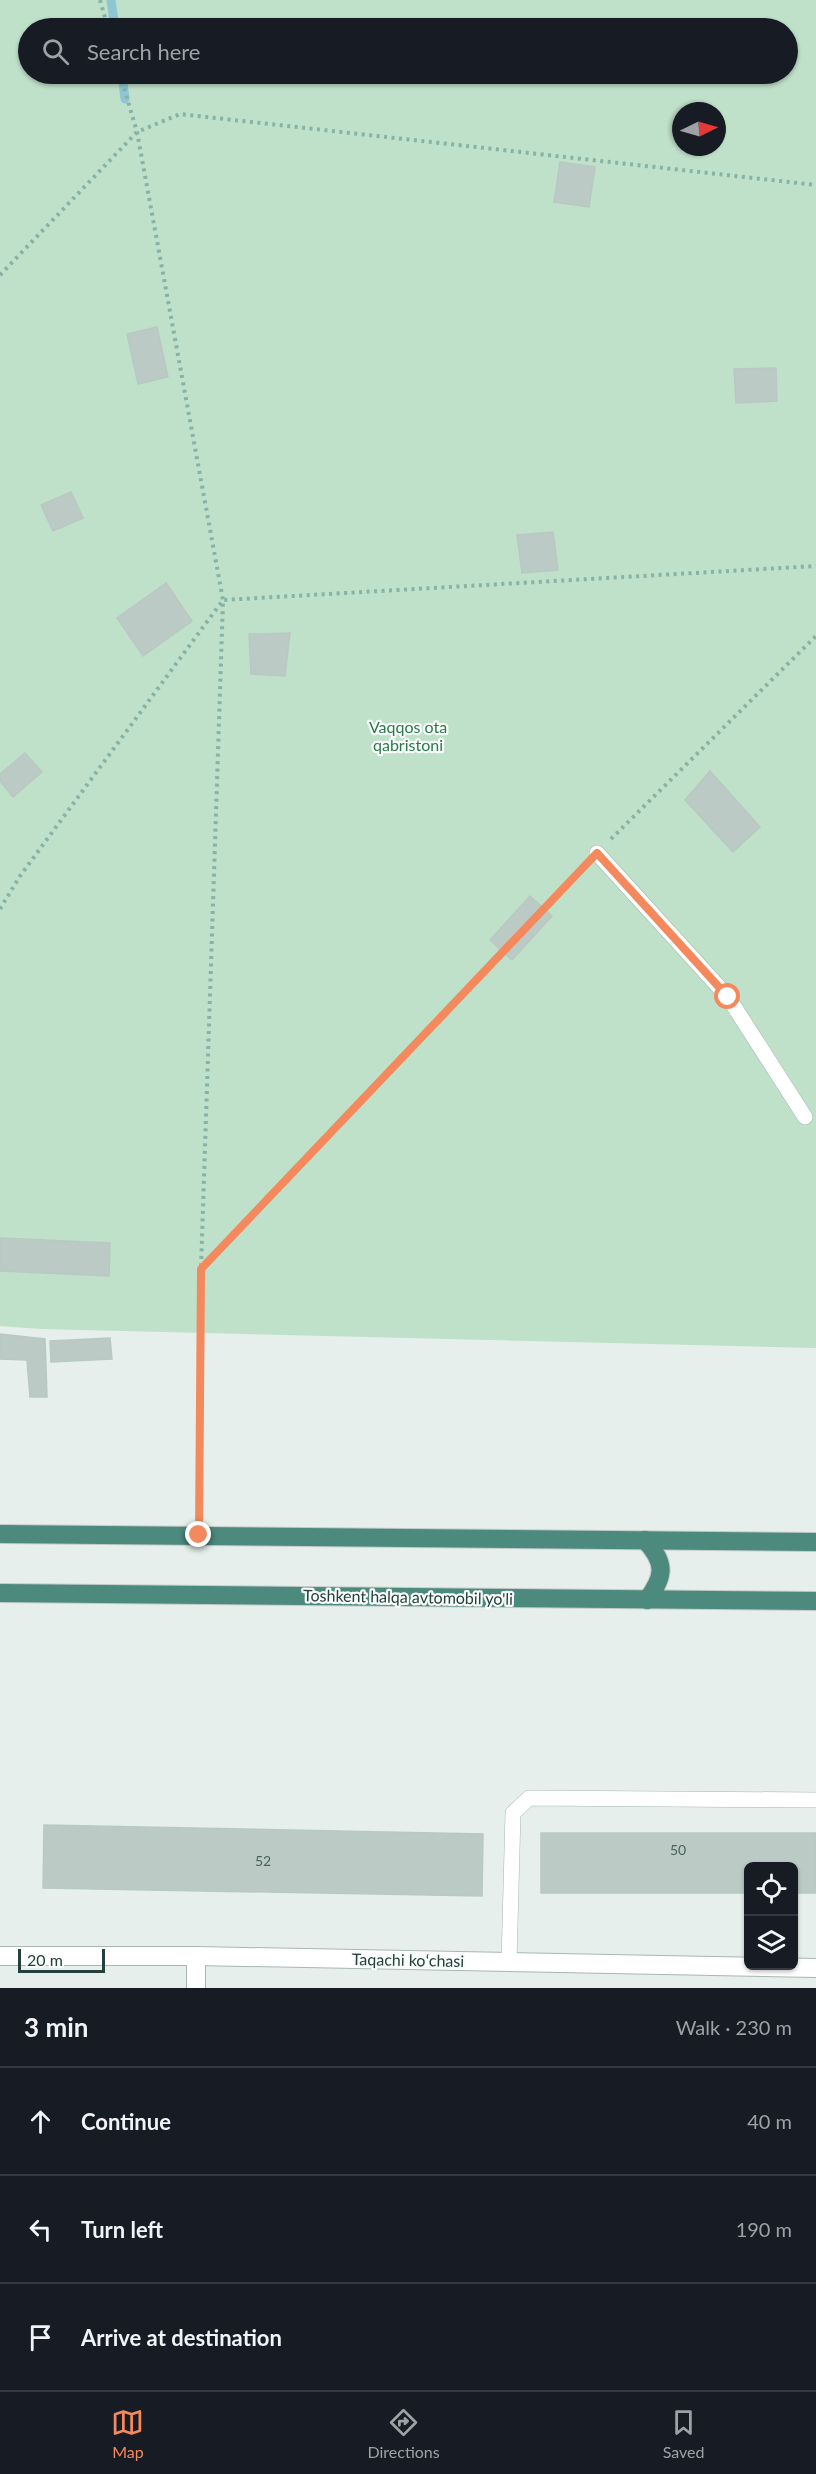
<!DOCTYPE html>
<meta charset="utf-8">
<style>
:root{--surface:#171b24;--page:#242831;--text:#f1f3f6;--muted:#9ea1a6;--line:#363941;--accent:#f4895e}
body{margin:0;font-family:Lato,sans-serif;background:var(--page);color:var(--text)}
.controls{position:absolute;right:18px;bottom:18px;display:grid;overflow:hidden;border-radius:9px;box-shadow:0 2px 4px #0004}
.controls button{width:54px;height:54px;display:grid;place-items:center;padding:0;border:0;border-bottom:2px solid var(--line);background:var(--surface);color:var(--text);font:30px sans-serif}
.compass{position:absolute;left:672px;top:102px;width:54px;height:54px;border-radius:50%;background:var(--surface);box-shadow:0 2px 4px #0004;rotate:85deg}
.scale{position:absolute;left:18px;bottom:15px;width:87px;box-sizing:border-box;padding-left:6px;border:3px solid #24413b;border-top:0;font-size:16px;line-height:21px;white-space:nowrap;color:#24413b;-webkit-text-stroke:4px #f7fbf9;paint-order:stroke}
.stop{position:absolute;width:18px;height:18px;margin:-14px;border:4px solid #f4895e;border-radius:50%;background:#fff}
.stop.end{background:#f4895e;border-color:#fff;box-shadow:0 2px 6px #0008}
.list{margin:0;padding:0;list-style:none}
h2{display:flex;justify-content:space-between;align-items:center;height:78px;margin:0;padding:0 24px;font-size:26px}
h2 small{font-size:20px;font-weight:400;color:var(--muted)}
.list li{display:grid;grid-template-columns:39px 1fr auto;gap:18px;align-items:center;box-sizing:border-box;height:108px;padding:0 24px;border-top:2px solid var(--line)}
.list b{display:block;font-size:22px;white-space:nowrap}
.list em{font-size:20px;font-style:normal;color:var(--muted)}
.icon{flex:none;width:33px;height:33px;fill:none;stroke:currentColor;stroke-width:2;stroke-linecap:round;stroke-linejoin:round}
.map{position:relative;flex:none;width:816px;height:1988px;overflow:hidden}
.search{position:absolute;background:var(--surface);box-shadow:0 2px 4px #0004;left:18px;right:18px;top:18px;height:66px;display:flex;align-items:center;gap:15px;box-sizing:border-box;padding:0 21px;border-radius:33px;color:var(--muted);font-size:22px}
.sheet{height:402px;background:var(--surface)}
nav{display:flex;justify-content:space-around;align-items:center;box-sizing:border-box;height:84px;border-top:2px solid var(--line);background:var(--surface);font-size:16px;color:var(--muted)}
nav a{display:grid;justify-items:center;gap:3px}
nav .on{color:var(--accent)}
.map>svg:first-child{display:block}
</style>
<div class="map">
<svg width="816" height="1988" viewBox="0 0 816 1988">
<rect width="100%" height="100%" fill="#e6efeb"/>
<path fill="#bfe0c9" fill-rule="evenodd" d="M0 0H816V1348L41 1329 0 1326ZM28 28H788V74H28ZM681 111H717V147H681Z"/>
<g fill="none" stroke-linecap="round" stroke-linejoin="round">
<g stroke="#8ec6d4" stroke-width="9">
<polyline points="111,0 115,28"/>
<polyline points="122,74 125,99"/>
</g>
</g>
<g fill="#bbcac4" stroke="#b8c9c2" stroke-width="1.5">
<polygon points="560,162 595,167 589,207 554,202"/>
<polygon points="157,327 168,377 138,384 127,334"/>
<polygon points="776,368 777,401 736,403 734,369"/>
<polygon points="71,492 83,518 53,531 41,505"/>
<polygon points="553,532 558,570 522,573 517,535"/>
<polygon points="166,583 192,621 143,656 117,618"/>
<polygon points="290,633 285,676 251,674 249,634"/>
<polygon points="25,753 42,772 13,797 0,781 0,774"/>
<polygon points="710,771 760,827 733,852 685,800"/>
<polygon points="530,896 552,916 512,960 490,940"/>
<polygon points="0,1238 110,1243 109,1276 0,1271"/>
<polygon points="0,1334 45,1339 47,1397 30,1397 27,1360 0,1359"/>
<polygon points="110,1338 112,1359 51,1362 50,1341"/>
<polygon points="44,1825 483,1834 482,1896 43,1888"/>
<polygon points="541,1833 816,1833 816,1893 794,1893 794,1866 748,1866 748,1893 541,1893"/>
</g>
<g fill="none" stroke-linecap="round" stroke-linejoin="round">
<defs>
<g id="service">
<polyline points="597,853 728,997 805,1117"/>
<polyline points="509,1962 513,1813 529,1798 816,1800"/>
</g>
<g id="minor">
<polyline points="0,1956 196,1956 816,1968"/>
<polyline points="196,1988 196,1956"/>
</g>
<g id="trunk">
<polyline points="0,1534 816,1542"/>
<path d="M645 1540C666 1563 665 1576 647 1600"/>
<polyline points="0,1593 816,1601"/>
</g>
</defs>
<use href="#service" stroke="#a8b7b3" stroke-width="16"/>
<use href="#minor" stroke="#a8b7b3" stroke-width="20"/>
<use href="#trunk" stroke="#c2cac8" stroke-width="20"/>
<g stroke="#86b3a6" stroke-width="4" stroke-dasharray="3 4.5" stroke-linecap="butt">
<polyline points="100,0 108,28"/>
<polyline points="120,74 137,132 223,600 201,1269 199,1513"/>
<polyline points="0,275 137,132 180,114 816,185"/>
<polyline points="611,839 816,636"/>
<polyline points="0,909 20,876 223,600 816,566"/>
<polyline points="201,1269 583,868"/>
</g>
<use href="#service" stroke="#fff" stroke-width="15"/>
<use href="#minor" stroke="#fff" stroke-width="18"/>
<use href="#trunk" stroke="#4c8a7e" stroke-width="18"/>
</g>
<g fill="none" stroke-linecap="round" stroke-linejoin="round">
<polyline stroke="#f4895e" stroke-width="8" points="199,1535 201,1269 597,853 728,997"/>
</g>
<g text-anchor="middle" stroke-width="4.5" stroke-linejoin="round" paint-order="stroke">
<g font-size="14" fill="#4a635d">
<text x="678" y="1855">50</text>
<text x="263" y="1866">52</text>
</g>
<g font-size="16" fill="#2d794d" stroke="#f7fbf9">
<text x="408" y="733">Vaqqos ota<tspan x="408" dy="18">qabristoni</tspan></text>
</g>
<g font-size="16" fill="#24413b" stroke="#f7fbf9">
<text transform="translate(408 1597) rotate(1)" y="6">Toshkent halqa avtomobil yo'li</text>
<text transform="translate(408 1960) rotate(1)" y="6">Taqachi koʻchasi</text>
</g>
</g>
</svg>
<div class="controls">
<button><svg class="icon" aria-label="locate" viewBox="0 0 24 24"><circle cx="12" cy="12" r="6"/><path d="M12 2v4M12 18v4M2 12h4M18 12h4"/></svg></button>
<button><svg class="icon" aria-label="layers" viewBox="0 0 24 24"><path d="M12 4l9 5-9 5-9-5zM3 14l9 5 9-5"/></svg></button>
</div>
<svg class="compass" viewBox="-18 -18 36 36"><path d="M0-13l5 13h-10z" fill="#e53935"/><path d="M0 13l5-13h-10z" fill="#9ea1a6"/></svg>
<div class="scale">20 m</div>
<div class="stop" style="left:728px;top:997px"></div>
<div class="stop end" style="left:199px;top:1535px"></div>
<div class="search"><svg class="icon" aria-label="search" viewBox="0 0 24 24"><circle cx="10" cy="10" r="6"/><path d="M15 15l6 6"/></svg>Search here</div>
</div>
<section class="sheet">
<h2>3 min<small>Walk · 230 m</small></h2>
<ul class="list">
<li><svg class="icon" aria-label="ahead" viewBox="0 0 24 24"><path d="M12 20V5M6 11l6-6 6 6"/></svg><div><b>Continue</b></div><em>40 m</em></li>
<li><svg class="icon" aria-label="left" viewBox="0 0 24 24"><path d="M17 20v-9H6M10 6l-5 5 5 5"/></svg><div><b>Turn left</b></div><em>190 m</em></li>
<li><svg class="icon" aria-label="arrive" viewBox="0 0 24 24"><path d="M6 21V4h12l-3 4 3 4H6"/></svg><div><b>Arrive at destination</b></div></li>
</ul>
</section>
<nav>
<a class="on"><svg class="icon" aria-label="map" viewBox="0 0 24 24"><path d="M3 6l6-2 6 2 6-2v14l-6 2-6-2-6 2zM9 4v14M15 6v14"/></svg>Map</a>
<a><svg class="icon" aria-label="directions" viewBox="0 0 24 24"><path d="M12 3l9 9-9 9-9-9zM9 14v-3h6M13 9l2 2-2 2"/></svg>Directions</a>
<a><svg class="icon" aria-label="saved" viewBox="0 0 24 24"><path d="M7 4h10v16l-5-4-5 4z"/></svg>Saved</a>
</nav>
